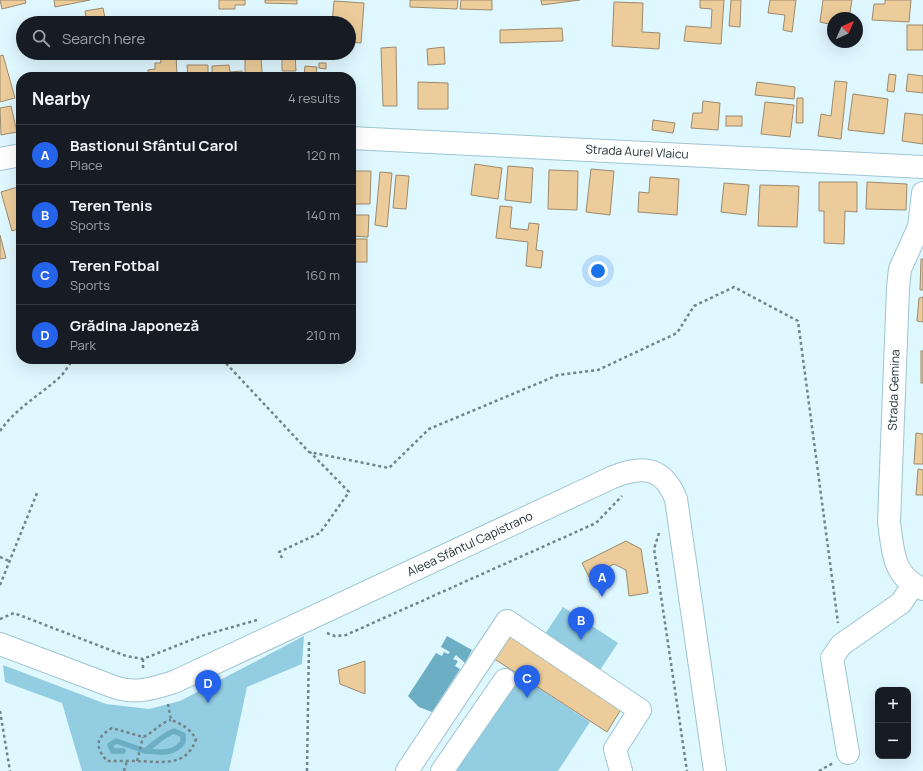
<!DOCTYPE html>
<meta charset="utf-8">
<style>
:root{--surface:#171b24;--page:#242831;--text:#f1f3f6;--muted:#9ea1a6;--line:#363941;--accent:#2563eb}
body{margin:0;font-family:Manrope,sans-serif;background:var(--page);color:var(--text)}
.controls{position:absolute;right:12px;bottom:12px;display:grid;overflow:hidden;border-radius:8px;box-shadow:0 4px 16px #0002}
.controls button{width:36px;height:36px;display:grid;place-items:center;padding:0;border:0;border-bottom:1px solid var(--line);background:var(--surface);color:var(--text);font:20px sans-serif}
.compass{position:absolute;left:827px;top:12px;width:36px;height:36px;border-radius:50%;background:var(--surface);box-shadow:0 4px 16px #0002;rotate:45deg}
.you{position:absolute;left:598px;top:271px;width:14px;height:14px;margin:-10px;border:3px solid #fff;border-radius:50%;background:#1a73e8;box-shadow:0 0 0 6px #1a73e833}
.badge{display:grid;place-items:center;width:26px;height:26px;border-radius:50%;background:var(--accent);color:#fff;font-size:13px;font-weight:700}
.pin{position:absolute;translate:-50% -33px;filter:drop-shadow(0 1px 2px #0008)}
.pin::after{content:'';position:absolute;top:21px;width:14px;height:12px;background:inherit;clip-path:polygon(0 0,100% 0,50% 100%)}
.list{margin:0;padding:0;list-style:none}
h2{display:flex;justify-content:space-between;align-items:center;height:52px;margin:0;padding:0 16px;font-size:17px}
h2 small{font-size:13px;font-weight:400;color:var(--muted)}
.list li{display:grid;grid-template-columns:26px 1fr auto;gap:12px;align-items:center;box-sizing:border-box;height:60px;padding:0 16px;border-top:1px solid var(--line)}
.list b{display:block;font-size:15px;white-space:nowrap}
.list p{margin:0;font-size:13px;white-space:nowrap;color:var(--muted)}
.list em{font-size:13px;font-style:normal;color:var(--muted)}
.icon{flex:none;width:22px;height:22px;fill:none;stroke:currentColor;stroke-width:2;stroke-linecap:round;stroke-linejoin:round}
.map{position:relative;flex:none;width:923px;height:771px;overflow:hidden}
.search{position:absolute;background:var(--surface);box-shadow:0 4px 16px #0002;left:16px;top:16px;width:340px;height:44px;display:flex;align-items:center;gap:10px;box-sizing:border-box;padding:0 14px;border-radius:22px;color:var(--muted);font-size:15px}
.panel{position:absolute;background:var(--surface);box-shadow:0 4px 16px #0002;left:16px;top:72px;width:340px;height:292px;border-radius:16px}
.map>svg:first-child{display:block}
</style>
<div class="map">
<svg width="923" height="771" viewBox="0 0 923 771">
<rect width="100%" height="100%" fill="#dff7ff"/>
<g fill="#93cde2">
<polygon points="563,607 618,643 598,673 543,637"/>
<polygon points="304,636 302,664 247,687 229,771 82,771 62,703 5,682 3,665 106,704 149,709 180,701"/>
<polygon points="516,673 590,722 558,771 452,771"/>
</g>
<polygon fill="#6caec4" points="447,636 472,650 465,663 456,655 453,659 458,661 455,666 460,669 432,712 419,707 408,696 436,653 442,656 444,652 448,654 450,652 441,647"/>
<g fill="none" stroke-linecap="round" stroke-linejoin="round">
<path stroke="#6caec4" stroke-width="5.5" d="M123 751H113L110 745 116 741 145 751C155 744 163 735 174 731L183 735V742C174 755 159 752 145 751"/>
</g>
<g fill="#eccc9a" stroke="#9c8a6d">
<polygon points="0,0 25,0 26,3 2,9"/>
<polygon points="54,0 90,0 55,7"/>
<polygon points="219,0 245,0 245,5 235,5 235,9 219,9"/>
<polygon points="265,0 297,0 297,4 265,3"/>
<polygon points="410,0 458,0 457,9 410,7"/>
<polygon points="461,0 492,0 492,10 460,9"/>
<polygon points="541,0 580,0 542,5"/>
<polygon points="700,0 724,0 721,44 684,41 686,26 711,28 712,9 700,8"/>
<polygon points="731,0 741,0 740,27 729,26"/>
<polygon points="770,0 796,0 792,32 783,30 785,15 768,13"/>
<polygon points="823,0 852,0 849,18 833,18 833,25 820,22"/>
<polygon points="885,0 911,0 909,22 872,20 874,4 885,4"/>
<polygon points="334,1 364,3 361,43 349,42 349,23 332,23"/>
<polygon points="614,2 643,3 642,32 660,33 659,49 612,46"/>
<polygon points="103,8 106,23 87,23 85,11"/>
<rect x="907" y="25" width="16" height="25"/>
<polygon points="562,28 563,41 500,43 500,30"/>
<polygon points="396,47 397,106 383,106 381,48"/>
<polygon points="444,47 445,64 428,65 427,49"/>
<polygon points="160,53 176,53 177,77 148,77 148,70 155,69 155,63 161,63"/>
<polygon points="245,53 261,53 262,73 245,74"/>
<polygon points="282,53 295,53 296,71 282,71"/>
<polygon points="3,55 15,98 0,102 0,56"/>
<polygon points="319,63 326,63 326,69 319,68"/>
<polygon points="187,65 208,65 208,77 188,77"/>
<polygon points="229,65 230,72 242,71 242,77 212,77 212,66"/>
<polygon points="305,66 317,67 316,77 304,77"/>
<polygon points="889,74 896,75 894,92 887,91"/>
<polygon points="908,74 923,76 923,93 906,91"/>
<polygon points="835,81 847,82 841,139 818,136 821,114 831,116"/>
<polygon points="418,82 448,83 448,109 418,109"/>
<polygon points="757,82 795,87 794,99 755,95"/>
<polygon points="853,94 888,99 884,134 848,130"/>
<polygon points="797,98 803,98 803,123 796,123"/>
<polygon points="703,101 720,103 718,130 691,128 693,113 702,113"/>
<polygon points="765,102 794,105 790,137 761,134"/>
<polygon points="11,106 17,132 1,135 0,108"/>
<polygon points="905,113 923,115 923,144 902,141"/>
<rect x="726" y="116" width="16" height="10"/>
<polygon points="653,120 675,123 673,133 652,130"/>
<polygon points="475,164 502,168 498,199 471,195"/>
<polygon points="508,166 533,168 531,203 505,200"/>
<polygon points="591,169 614,171 610,215 586,212"/>
<polygon points="549,170 578,171 577,210 548,209"/>
<polygon points="351,171 371,171 370,204 351,204"/>
<polygon points="380,172 392,173 387,227 375,225"/>
<polygon points="396,175 409,176 406,209 393,208"/>
<polygon points="650,177 679,179 677,215 638,212 639,192 649,193"/>
<polygon points="819,182 857,182 857,212 845,211 844,244 824,243 824,211 819,211"/>
<polygon points="867,182 907,184 906,210 866,209"/>
<polygon points="724,183 749,185 746,215 721,212"/>
<polygon points="760,185 799,186 797,227 758,226"/>
<polygon points="21,186 21,228 12,231 1,192"/>
<polygon points="500,206 512,207 510,228 528,230 529,223 539,224 536,250 543,251 541,268 526,266 528,242 496,238"/>
<polygon points="351,215 369,215 368,237 351,236"/>
<polygon points="0,235 6,258 0,259"/>
<rect x="351" y="239" width="16" height="23"/>
<polygon points="921,259 923,259 923,290 920,290"/>
<polygon points="923,297 923,322 917,321 919,298"/>
<rect x="921" y="351" width="2" height="32"/>
<polygon points="916,433 923,434 923,464 914,464"/>
<polygon points="918,469 923,470 923,495 916,495"/>
<polygon points="626,541 641,549 648,593 629,596 626,570 614,564 589,577 582,563"/>
<polygon points="510,632 623,706 607,732 493,658"/>
<polygon points="365,661 365,694 340,684 338,670"/>
</g>
<g fill="none" stroke-linecap="round" stroke-linejoin="round">
<defs>
<g id="minor">
<polyline points="351,138 923,167"/>
<polyline points="0,159 21,155"/>
<path d="M923 193 919 227 900 269 898 288 889 522C893 550 892 577 923 589"/>
<path d="M0 644 117 688C138 694 154 688 174 682L613 477C644 465 663 467 676 499L715 771"/>
<polyline points="848,753 832,658 841,645 901,603 913,585"/>
<polyline points="407,771 507,621 640,710 615,749 621,771"/>
<polyline points="442,771 505,680"/>
</g>
</defs>
<use href="#minor" stroke="#9ec5d2" stroke-width="24"/>
<g stroke="#71848b" stroke-width="2.5" stroke-dasharray="3 3" stroke-linecap="butt">
<polyline points="222,359 309,452 389,468 429,429 558,375 598,370 677,333 694,306 734,287 798,321 838,623"/>
<path d="M0 431C16 408 40 395 60 377 65 372 69 365 73 359"/>
<polyline points="659,533 654,549 687,771"/>
<polyline points="0,557 9,561"/>
<polyline points="282,558 279,552 320,533 349,492 310,452"/>
<polyline points="0,585 37,493"/>
<polyline points="0,619 14,613 126,656 143,659 201,636 257,620"/>
<polyline points="327,633 335,636 346,635 596,523 622,496"/>
<polyline points="143,659 143,671"/>
<path d="M168 704 171 720C182 724 190 729 196 739 187 767 162 762 138 761 128 761 117 761 107 761 95 747 95 738 112 728L143 737C153 733 161 722 171 720"/>
<polyline points="0,711 10,771"/>
<polyline points="137,761 143,737"/>
<polyline points="124,771 127,761"/>
<polyline points="307,771 309,642"/>
<polyline points="819,771 833,763"/>
</g>
<use href="#minor" stroke="#fff" stroke-width="22"/>
</g>
<g text-anchor="middle" stroke-width="3.5" stroke-linejoin="round" paint-order="stroke">
<g font-size="12" fill="#15242a" stroke="#fff">
<text transform="translate(637 152) rotate(3)" y="4">Strada Aurel Vlaicu</text>
<text transform="translate(894 390) rotate(-88)" y="4">Strada Gemina</text>
<text transform="translate(470 544) rotate(-25)" y="4">Aleea Sfântul Capistrano</text>
</g>
</g>
</svg>
<div class="controls">
<button>+</button>
<button>−</button>
</div>
<svg class="compass" viewBox="-18 -18 36 36"><path d="M0-13l5 13h-10z" fill="#e53935"/><path d="M0 13l5-13h-10z" fill="#9ea1a6"/></svg>
<div class="you"></div>
<div class="pin badge" style="left:602px;top:597px">A</div>
<div class="pin badge" style="left:581px;top:640px">B</div>
<div class="pin badge" style="left:527px;top:698px">C</div>
<div class="pin badge" style="left:208px;top:703px">D</div>
<div class="search"><svg class="icon" aria-label="search" viewBox="0 0 24 24"><circle cx="10" cy="10" r="6"/><path d="M15 15l6 6"/></svg>Search here</div>
<section class="panel">
<h2>Nearby<small>4 results</small></h2>
<ul class="list">
<li><span class="badge">A</span><div><b>Bastionul Sfântul Carol</b><p>Place</p></div><em>120 m</em></li>
<li><span class="badge">B</span><div><b>Teren Tenis</b><p>Sports</p></div><em>140 m</em></li>
<li><span class="badge">C</span><div><b>Teren Fotbal</b><p>Sports</p></div><em>160 m</em></li>
<li><span class="badge">D</span><div><b>Grădina Japoneză</b><p>Park</p></div><em>210 m</em></li>
</ul>
</section>
</div>
